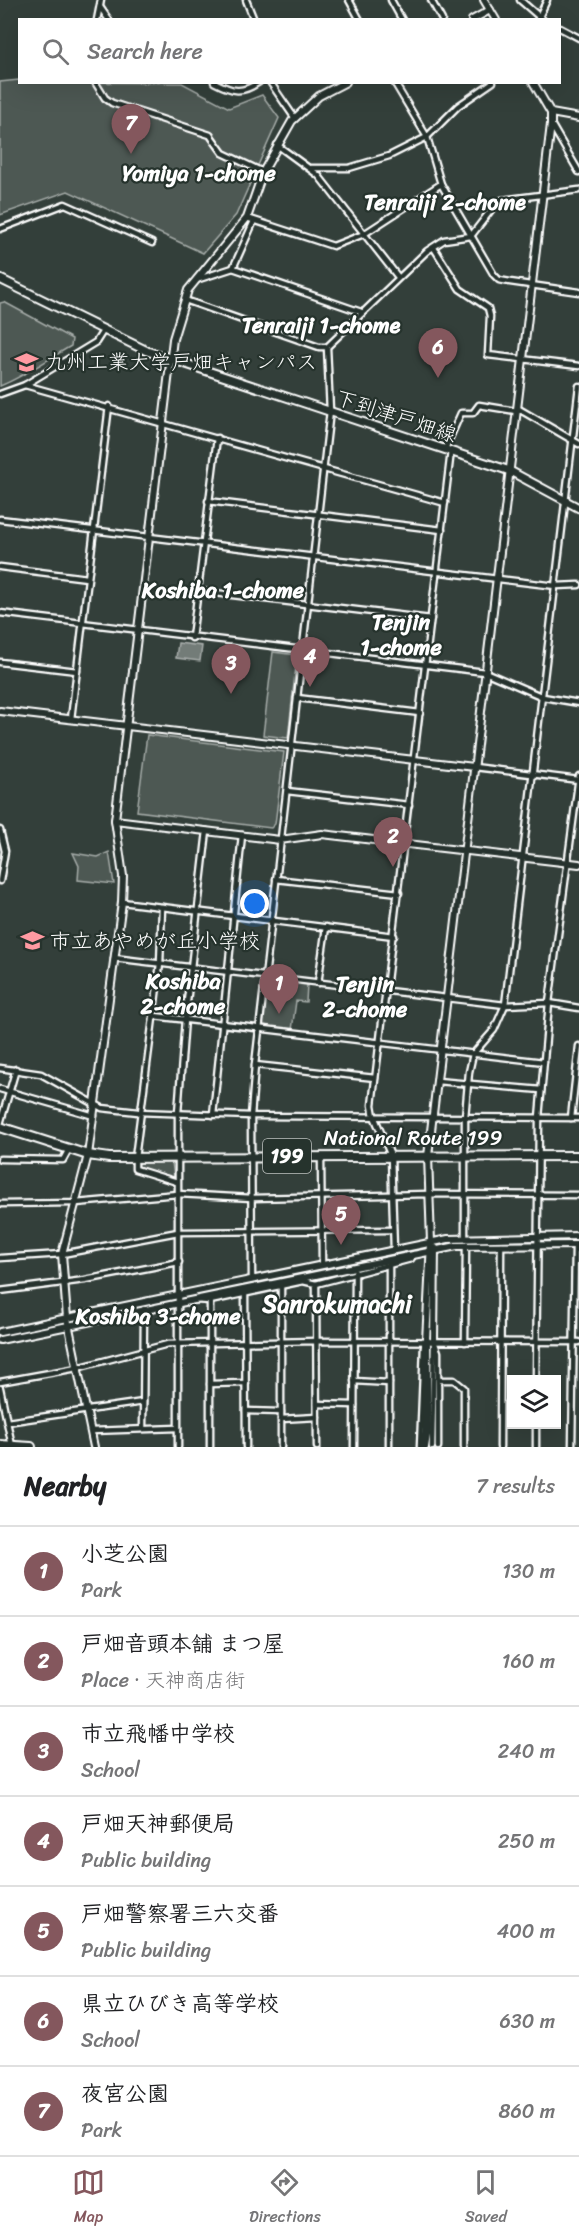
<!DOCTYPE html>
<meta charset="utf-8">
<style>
:root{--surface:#fff;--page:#f6f6f6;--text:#202124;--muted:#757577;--line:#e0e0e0;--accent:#84575d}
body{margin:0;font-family:Sriracha,"Klee One",sans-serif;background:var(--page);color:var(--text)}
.controls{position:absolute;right:18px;bottom:18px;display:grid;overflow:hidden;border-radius:0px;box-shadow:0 6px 24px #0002}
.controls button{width:54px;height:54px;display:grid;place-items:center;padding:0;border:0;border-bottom:2px solid var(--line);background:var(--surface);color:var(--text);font:30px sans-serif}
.you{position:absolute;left:255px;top:904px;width:21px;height:21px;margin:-15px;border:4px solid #fff;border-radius:50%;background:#1a73e8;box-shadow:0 0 0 9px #1a73e833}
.badge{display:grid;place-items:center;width:39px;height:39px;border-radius:50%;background:var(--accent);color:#fff;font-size:20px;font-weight:700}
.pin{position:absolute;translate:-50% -50px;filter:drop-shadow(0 2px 3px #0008)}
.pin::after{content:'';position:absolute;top:32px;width:21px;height:18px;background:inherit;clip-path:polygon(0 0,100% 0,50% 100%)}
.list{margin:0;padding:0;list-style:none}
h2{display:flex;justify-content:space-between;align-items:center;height:78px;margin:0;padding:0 24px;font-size:26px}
h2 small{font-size:20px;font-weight:400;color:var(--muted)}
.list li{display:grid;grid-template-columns:39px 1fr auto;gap:18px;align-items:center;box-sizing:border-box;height:90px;padding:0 24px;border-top:2px solid var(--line)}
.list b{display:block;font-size:22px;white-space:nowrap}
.list p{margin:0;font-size:20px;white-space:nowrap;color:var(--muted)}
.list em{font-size:20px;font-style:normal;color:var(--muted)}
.icon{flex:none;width:33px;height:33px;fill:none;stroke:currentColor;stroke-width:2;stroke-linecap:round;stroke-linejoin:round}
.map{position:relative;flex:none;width:579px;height:1447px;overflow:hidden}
.search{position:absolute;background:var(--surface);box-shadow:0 6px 24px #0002;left:18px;right:18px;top:18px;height:66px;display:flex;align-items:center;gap:15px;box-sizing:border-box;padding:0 21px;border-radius:0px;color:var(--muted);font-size:22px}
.sheet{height:708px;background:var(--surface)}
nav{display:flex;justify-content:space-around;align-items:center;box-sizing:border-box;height:84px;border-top:2px solid var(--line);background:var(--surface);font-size:16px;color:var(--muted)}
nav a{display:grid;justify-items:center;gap:3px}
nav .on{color:var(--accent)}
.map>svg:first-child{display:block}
</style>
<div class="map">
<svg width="579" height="1447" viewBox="0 0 579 1447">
<rect width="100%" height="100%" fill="#333f3a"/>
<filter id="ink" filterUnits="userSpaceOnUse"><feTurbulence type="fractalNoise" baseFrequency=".0167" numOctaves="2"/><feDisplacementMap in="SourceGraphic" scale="12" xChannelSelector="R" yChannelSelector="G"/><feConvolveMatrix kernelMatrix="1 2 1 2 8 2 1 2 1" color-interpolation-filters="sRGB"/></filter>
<g filter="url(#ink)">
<g fill="#4d5853" stroke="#a6aca9" stroke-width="1.5">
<polygon points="19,80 20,82 182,83 229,108 262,95 279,118 236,215 203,253 68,191 0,215 0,82"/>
<path d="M4 302 72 339 71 346C48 359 25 376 0 386V303Z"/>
<polygon points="273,652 297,655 288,738 263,735"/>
<polygon points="147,735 284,752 275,824 271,828 137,811"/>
<polygon points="109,852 114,884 78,880 79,866 73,853 98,857"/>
<polygon points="267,979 307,984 306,1002 296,1001 292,1030 263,1025"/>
<polygon points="137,1161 172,1162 174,1177 138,1168"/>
</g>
<polygon fill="#737b78" stroke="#abb0ae" stroke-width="1.5" points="178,643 202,646 200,661 176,658"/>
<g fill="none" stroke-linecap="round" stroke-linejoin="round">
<defs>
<g id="minor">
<polyline points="246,0 254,20"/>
<polyline points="349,0 360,20"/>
<polyline points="391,0 402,20"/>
<polyline points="431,0 442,20"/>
<polyline points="520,0 543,20"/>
<polyline points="100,7 109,20"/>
<polyline points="538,19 547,0"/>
<polyline points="97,20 101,0"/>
<polyline points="560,28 579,38"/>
<polyline points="95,82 105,98 112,103 210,135 223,153 263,172"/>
<path d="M214 82C233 92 242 94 259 82"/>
<polyline points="270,82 294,117"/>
<polyline points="394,82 427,137 441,184 494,275 499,280 510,282 579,292"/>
<polyline points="551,124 579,172"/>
<polyline points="277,145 318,175 398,277"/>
<polyline points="311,168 349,168 389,156 427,137 458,106 493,82"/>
<polyline points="247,218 333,246 364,234 441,184"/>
<polyline points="0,229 65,204 152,243"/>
<polyline points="434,248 460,289 488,308 490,316 488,355 579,366"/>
<polyline points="233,268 254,221"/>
<polyline points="199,279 233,268 361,312"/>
<polyline points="185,300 319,347 327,347"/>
<polyline points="25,385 445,503"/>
<polyline points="0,394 25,385 96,342 103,331"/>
<polyline points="517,408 579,444"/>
<polyline points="445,449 461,413 473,413 479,405 516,411"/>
<polyline points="208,501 442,530"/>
<polyline points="0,519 556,586 579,585"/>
<polyline points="0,567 87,578"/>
<polyline points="198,591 431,619"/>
<polyline points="0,613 485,672 543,697 579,703"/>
<polyline points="192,638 217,438"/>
<polyline points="0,662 77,671"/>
<polyline points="297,698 420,713"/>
<polyline points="71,719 109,406"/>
<polyline points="474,767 579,780"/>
<polyline points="287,791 409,805"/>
<polyline points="0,830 5,851 0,881"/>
<polyline points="276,879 399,893"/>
<polyline points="122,902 394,936"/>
<polyline points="162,907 160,964 135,1158 135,1169 177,1182"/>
<polyline points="114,958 505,1005 549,1003 579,1008"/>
<polyline points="318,983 326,927"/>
<polyline points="154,1016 544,1062"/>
<polyline points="255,1065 375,1078"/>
<polyline points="0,1068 41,1074 102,1108 138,1112 251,1116 579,1118"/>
<polyline points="437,1081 541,1090"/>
<polyline points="0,1089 94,1116"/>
<polyline points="213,1115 242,835"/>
<polyline points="571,1118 579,1046"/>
<polyline points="0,1124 16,1069"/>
<polyline points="321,1156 322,1265"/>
<polyline points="0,1159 63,1160 69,1149"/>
<polyline points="0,1204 76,1203 178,1194 252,1198 429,1194 579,1195"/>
<polyline points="465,1237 465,1117 469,1072 473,1054 494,1030 505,1005 579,386"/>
<polyline points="394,1250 391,1156 374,1116 372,1105 451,451"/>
<polyline points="0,1258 62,1254 178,1232 393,1230"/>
<polyline points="252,1280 251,1116 255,1065 330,411 327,347 427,251 444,240 471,236 495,205 502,200 579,190"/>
<polyline points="316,1284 317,1447"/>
<polyline points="0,1291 85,1280 179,1262"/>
<polyline points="245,1293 246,1447"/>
<polyline points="195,1300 210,1301 303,1281 316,1284 411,1259 414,1254"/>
<polyline points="210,1301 210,1447"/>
<polyline points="434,1341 438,1352 438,1447"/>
<polyline points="465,1342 466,1245"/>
<polyline points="438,1380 454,1380 464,1388 464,1447"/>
<polyline points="536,1380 539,1118 549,1003 579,776"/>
<polyline points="354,1381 389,1383"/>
<polyline points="0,1382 77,1368 168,1344 316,1341 579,1342"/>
<polyline points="210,1384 246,1383"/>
<polyline points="0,1388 12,1446"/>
<polyline points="317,1404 354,1405"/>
<polyline points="246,1411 281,1412"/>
<polyline points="281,1419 317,1417"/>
<polyline points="7,1422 143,1402"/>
<polyline points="536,1424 536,1447"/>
<polyline points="143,1428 144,1309"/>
<polyline points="91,1431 178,1428"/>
<polyline points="178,1447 178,1113 185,1019 207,831"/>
<polyline points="281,1447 281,1286"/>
<polyline points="354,1447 355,1272"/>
<polyline points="389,1447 389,1264"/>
<polyline points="420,1447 424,1347"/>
<polyline points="432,1447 434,1342"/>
<polyline points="500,1447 501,1245"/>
<polyline points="572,1447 575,1245"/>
</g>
<g id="tertiary">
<polyline points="484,0 496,20"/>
<polyline points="472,20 490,10"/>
<polyline points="551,113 579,118"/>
<polyline points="0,711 474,767"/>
<polyline points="115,820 280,840 322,834 579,864"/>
<polyline points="0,1332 448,1239 579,1236"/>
<polyline points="0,1340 457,1246 579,1245"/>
<polyline points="426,1341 431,1242 428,1156 551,124 551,113 533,82"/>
<polyline points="434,1341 435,1248"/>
<polyline points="94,1447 67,1318 62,1254 88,1155 122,902 123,876 115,820 173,339 188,290 247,218 263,172 292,121 319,96 346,82"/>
</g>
<polyline id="secondary" points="0,279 147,351 510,471 579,508"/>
<g id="trunk">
<polyline points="0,1127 88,1155 109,1158 579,1156"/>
<polyline points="0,1445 31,1447"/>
</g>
<polyline id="motorway" points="424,1447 427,1429 426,1341"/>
</defs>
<use href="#minor" stroke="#fff" stroke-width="9"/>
<use href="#tertiary" stroke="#fff" stroke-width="10"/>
<use href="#secondary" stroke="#fff" stroke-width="11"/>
<use href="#trunk" stroke="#fff" stroke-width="12"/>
<use href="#motorway" stroke="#fff" stroke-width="13"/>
<use href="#minor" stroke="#26332d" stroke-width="4.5"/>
<use href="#tertiary" stroke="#26332d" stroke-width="6"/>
<use href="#secondary" stroke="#26332d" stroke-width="7"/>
<use href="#trunk" stroke="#26332d" stroke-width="8"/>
<use href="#motorway" stroke="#26332d" stroke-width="8"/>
</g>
</g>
<defs>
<symbol id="university-bare" viewBox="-9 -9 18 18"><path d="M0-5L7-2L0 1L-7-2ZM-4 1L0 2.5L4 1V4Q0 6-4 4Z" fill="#ff9aa2" stroke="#26332d" stroke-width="2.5" paint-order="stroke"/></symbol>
<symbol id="school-bare" viewBox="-9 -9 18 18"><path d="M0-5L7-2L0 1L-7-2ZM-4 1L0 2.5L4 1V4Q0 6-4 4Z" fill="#ff9aa2" stroke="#26332d" stroke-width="2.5" paint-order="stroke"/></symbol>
</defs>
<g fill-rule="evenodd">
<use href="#university-bare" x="10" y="346" width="33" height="33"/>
<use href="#school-bare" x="16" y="924" width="33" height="33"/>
</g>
<g text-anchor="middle" stroke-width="4.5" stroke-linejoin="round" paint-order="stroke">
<rect fill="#26332d" stroke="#bec2c0" stroke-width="1.5" x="263" y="1139" width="48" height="34" rx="4.5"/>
<g font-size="20" font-weight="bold" fill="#fff">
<text x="287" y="1163">199</text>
</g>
<g font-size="21" fill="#fff" stroke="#26332d" text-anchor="start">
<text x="45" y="369">九州工業大学戸畑キャンパス</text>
<text x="50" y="948">市立あやめが丘小学校</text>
</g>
<g font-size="21" fill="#fff" stroke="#26332d">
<text transform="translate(396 416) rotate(18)" y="7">下到津戸畑線</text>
<text x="413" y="1145">National Route 199</text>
</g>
<g font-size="22" font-weight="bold" fill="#fff" stroke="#26332d">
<text x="199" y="181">Yomiya 1-chome</text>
<text x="445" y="210">Tenraiji 2-chome</text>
<text x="321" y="333">Tenraiji 1-chome</text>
<text x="223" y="598">Koshiba 1-chome</text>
<text x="401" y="630">Tenjin<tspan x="401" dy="25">1-chome</tspan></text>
<text x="183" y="989">Koshiba<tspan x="183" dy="25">2-chome</tspan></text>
<text x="365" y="992">Tenjin<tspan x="365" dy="25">2-chome</tspan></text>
<text x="158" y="1324">Koshiba 3-chome</text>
</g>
<g font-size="24" font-weight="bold" fill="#fff" stroke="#26332d">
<text x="337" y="1312">Sanrokumachi</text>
</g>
</g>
</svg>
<div class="controls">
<button><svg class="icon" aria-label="layers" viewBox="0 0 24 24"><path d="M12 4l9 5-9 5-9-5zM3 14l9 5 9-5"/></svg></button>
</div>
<div class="you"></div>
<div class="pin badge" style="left:279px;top:1014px">1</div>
<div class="pin badge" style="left:393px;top:867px">2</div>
<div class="pin badge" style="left:231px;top:694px">3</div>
<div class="pin badge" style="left:310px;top:687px">4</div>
<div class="pin badge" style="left:341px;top:1245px">5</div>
<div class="pin badge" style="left:438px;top:378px">6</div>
<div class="pin badge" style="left:131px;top:154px">7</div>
<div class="search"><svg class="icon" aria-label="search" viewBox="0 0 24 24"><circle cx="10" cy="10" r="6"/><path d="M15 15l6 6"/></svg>Search here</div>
</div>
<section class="sheet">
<h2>Nearby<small>7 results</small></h2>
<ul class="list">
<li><span class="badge">1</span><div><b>小芝公園</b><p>Park</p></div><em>130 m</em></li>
<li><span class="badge">2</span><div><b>戸畑音頭本舗 まつ屋</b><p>Place · 天神商店街</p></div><em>160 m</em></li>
<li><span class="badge">3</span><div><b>市立飛幡中学校</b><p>School</p></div><em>240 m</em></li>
<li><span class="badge">4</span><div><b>戸畑天神郵便局</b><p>Public building</p></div><em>250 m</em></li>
<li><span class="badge">5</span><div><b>戸畑警察署三六交番</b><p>Public building</p></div><em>400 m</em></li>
<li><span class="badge">6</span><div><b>県立ひびき高等学校</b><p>School</p></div><em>630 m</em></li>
<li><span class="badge">7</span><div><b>夜宮公園</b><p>Park</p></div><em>860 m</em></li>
</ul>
</section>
<nav>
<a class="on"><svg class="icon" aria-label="map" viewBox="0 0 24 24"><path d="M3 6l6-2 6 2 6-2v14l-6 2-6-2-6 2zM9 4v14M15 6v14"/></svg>Map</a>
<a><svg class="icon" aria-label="directions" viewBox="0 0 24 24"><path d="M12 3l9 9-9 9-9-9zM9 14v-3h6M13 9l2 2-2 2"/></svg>Directions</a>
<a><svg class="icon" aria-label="saved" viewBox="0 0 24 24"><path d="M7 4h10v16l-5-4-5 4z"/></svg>Saved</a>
</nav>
